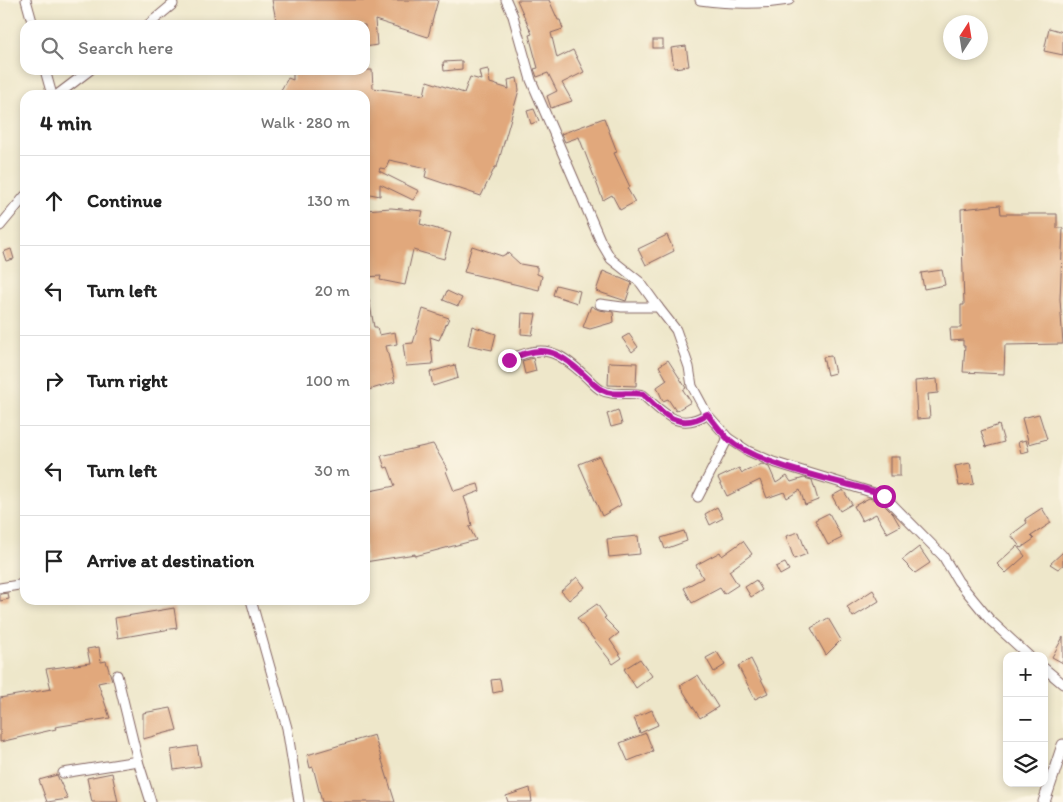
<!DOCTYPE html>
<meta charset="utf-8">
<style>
:root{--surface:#fff;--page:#f2f2f2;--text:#222;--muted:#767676;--line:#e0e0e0}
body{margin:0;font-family:Itim,sans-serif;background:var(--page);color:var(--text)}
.controls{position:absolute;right:15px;bottom:15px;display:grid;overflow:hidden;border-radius:10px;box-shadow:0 2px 8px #0003}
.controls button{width:45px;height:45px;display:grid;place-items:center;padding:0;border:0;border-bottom:1px solid var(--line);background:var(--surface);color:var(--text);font:25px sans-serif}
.compass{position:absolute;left:943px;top:15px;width:45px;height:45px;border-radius:50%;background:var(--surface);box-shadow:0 2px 8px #0003;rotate:12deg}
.stop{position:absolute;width:15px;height:15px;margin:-11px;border:4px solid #b5179e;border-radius:50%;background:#fff}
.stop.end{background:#b5179e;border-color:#fff;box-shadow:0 1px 5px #0008}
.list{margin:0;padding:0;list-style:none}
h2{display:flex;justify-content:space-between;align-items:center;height:65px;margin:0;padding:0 20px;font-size:21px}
h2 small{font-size:16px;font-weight:400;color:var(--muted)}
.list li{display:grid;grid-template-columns:32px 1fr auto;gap:15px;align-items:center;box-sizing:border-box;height:90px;padding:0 20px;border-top:1px solid var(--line)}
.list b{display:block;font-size:19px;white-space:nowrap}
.list em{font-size:16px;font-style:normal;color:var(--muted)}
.icon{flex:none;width:28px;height:28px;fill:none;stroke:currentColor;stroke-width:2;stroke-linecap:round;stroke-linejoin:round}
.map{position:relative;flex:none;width:1063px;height:802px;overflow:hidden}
.search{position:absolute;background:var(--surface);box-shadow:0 2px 8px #0003;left:20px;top:20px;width:350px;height:55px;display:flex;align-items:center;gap:12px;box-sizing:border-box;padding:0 18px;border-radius:15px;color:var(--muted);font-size:19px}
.panel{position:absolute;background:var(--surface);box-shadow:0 2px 8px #0003;left:20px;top:90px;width:350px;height:515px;border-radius:15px}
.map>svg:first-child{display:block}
</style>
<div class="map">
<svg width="1063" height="802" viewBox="0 0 1063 802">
<rect width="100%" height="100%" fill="#fcf5e5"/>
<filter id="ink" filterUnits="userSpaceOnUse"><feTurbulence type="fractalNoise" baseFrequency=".02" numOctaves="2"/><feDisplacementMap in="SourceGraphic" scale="10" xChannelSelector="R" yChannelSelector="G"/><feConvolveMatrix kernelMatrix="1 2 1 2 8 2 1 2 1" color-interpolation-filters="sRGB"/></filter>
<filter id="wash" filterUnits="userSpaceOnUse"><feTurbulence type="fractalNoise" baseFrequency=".0096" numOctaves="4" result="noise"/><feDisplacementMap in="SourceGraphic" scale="20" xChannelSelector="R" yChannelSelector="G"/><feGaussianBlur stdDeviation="1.12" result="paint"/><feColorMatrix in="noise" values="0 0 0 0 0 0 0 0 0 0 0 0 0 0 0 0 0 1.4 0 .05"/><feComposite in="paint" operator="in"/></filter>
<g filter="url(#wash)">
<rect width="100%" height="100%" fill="#eee7ca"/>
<g id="blocks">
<g fill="#e1a87b">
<polygon points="272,0 438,0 428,37 375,20 377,45 365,47 365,25 277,25"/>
<polygon points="517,0 549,0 558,20 560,20 563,29 551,33 557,58 573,50 584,72 562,83 572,101 551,108 547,96 557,91 548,73 537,77 534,69 538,68 529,35 532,34"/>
<polygon points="1049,28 1063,32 1063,55 1044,51"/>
<rect x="653" y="40" width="10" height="8"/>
<polygon points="686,46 689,66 674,68 671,48"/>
<polygon points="462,61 462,69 444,71 443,62"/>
<polygon points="488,69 490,83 509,89 508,80 517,78 519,90 497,167 495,167 481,196 425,177 427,168 389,160 386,169 380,168 379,171 419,191 413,200 380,184 380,196 365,193 365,95 278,95 288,78 293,80 293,70 372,70 373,88 424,95 427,81 464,93 470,77 481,80 479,71"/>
<polygon points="534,109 539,121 531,124 527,111"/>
<polygon points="604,118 617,152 614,153 630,187 627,188 635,202 620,210 612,195 603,200 579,137 565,142 561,134"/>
<polygon points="1000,205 1001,214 1057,214 1057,228 1063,228 1060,299 1063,344 1005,345 1004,374 963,372 965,346 963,346 963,340 951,341 950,328 961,328 961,305 964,305 961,209"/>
<polygon points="391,208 423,211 420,224 451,233 444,259 413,250 405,285 380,280 381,276 365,277 365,210"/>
<polygon points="667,235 674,251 646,265 638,249"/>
<polygon points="472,246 502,256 508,253 520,264 537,267 537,274 542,276 539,290 464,272"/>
<polygon points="11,249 14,259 6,261 3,252"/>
<polygon points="942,270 945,285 924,289 921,273"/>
<polygon points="603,271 632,283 626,301 596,291"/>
<polygon points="556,285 580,291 577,303 553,295"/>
<polygon points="447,291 462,298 458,306 443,300"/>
<polygon points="369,299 374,327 377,327 379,335 395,332 397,344 386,346 395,382 365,391 365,300"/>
<polygon points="591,306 599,310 613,312 614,322 590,329 583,327"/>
<polygon points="423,309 449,318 439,340 430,337 433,364 406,366 403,344 413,343"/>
<polygon points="522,313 536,314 532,335 521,334"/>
<polygon points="472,326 496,334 492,350 468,345"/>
<polygon points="629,334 638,347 632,352 622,338"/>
<polygon points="831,356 835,373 827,375 823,357"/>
<polygon points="533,358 536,371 525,374 522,361"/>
<polygon points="668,360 686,388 683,390 691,402 676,411 668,399 663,401 657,387 667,380 659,366"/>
<polygon points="609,362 637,363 636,386 608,385"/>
<polygon points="455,365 458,378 433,386 430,372"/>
<polygon points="937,379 938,393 928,394 930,418 917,419 915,381"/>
<polygon points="618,410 622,424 611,427 607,414"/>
<polygon points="1039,414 1047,439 1029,444 1022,418"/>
<polygon points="999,425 1004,442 986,447 981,431"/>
<polygon points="1026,440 1029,451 1021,453 1018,442"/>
<polygon points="433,444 448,470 446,471 454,491 478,484 480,491 464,497 469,511 472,526 469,527 476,540 415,556 415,554 365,562 365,492 395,486 388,467 385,468 381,456"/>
<polygon points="599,456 621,505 602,516 579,464"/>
<rect x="890" y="457" width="10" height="19"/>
<polygon points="970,463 974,484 959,486 955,466"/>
<polygon points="762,464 769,467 776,483 787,476 791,482 804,478 812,480 818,500 805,505 800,490 787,498 784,492 767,498 760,480 727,496 718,478 739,468 742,473"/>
<polygon points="843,490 852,504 840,511 832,496"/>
<polygon points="869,498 876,500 878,503 881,502 893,514 900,526 887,533 876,514 862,521 854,506"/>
<polygon points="717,507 723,518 710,525 705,514"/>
<polygon points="1042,508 1051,523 1031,536 1034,539 1021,548 1011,535 1027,523 1025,519"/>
<polygon points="829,513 842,538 828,545 815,520"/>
<polygon points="684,531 687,541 665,549 661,538"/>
<polygon points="799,532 807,554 794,559 786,536"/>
<polygon points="638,536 640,554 609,557 607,539"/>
<polygon points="743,541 752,554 729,571 738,585 724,594 720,588 692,603 684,588 703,578 696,565 720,552 722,556"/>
<polygon points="1017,546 1025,556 1006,573 997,564"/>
<polygon points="919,547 930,563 915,573 902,560"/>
<polygon points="1063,552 1063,565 1058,569 1050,564"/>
<polygon points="785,563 789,570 780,575 776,567"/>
<polygon points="577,577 585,587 569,600 561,591"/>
<polygon points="756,580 762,590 751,597 745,587"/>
<polygon points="873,590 879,601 853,617 847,607"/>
<polygon points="8,593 9,599 0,601 0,594"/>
<polygon points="597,604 606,617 604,618 619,633 610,640 622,658 613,664 577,618"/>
<polygon points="174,608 177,628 118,638 115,618"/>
<polygon points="828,618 841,640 826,655 811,628"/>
<polygon points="1063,637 1063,663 1052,657"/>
<polygon points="99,647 101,662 106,661 112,680 98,683 110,718 55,727 56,729 0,742 0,698 51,689 46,669 90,663 87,649"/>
<polygon points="717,652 725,665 714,672 706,658"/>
<polygon points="640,659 652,676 636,688 624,669"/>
<polygon points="751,659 768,693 755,699 738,666"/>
<polygon points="698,675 718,707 700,718 680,686"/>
<polygon points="500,679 502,691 493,693 491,680"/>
<polygon points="171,708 177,730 143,739 143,713"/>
<polygon points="652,710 658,725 640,733 634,718"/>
<polygon points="646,733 653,751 628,761 620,743"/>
<polygon points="374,735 395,802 322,802 313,767 310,768 307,755"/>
<polygon points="197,746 201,766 174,770 171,750"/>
<polygon points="112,773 118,802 92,802 87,778"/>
<polygon points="57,775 68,799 47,802 39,780"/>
<polygon points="530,788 532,802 508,802 506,796"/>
</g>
</g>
</g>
<g filter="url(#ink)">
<use href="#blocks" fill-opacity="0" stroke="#836563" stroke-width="1"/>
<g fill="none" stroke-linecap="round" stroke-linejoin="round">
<defs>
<g id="minor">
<polyline points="26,0 33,25"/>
<polyline points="506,0 513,16 531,80 601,242 611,259 640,282 658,307"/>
<path d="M700 0C731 4 758 5 789 0"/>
<polyline points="148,25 173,4"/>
<polyline points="45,70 52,95"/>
<polyline points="57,95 90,70"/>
<polyline points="0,226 25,196"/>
<polyline points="600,304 622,307 658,307 676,330 689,367 692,386 707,414"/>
<path d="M509 360C543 343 558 351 584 375 590 380 595 387 601 390 614 397 630 391 643 395 664 413 678 432 707 414L728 438"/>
<polyline points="698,497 728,438 748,451 773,462 884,496 943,556 958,581 990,620 1029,656"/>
<polyline points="0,588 25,584"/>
<polyline points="251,600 287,728 299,802"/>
<polyline points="1044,668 1063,684"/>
<polyline points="117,675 138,761 151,802"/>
<polyline points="63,773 138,761"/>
</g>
<polyline id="tertiary" points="1044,802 1063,745"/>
</defs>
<use href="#minor" stroke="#836563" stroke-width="11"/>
<use href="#tertiary" stroke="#836563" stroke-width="13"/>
<use href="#minor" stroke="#fff" stroke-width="9"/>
<use href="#tertiary" stroke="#fff" stroke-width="11"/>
</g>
</g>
<g fill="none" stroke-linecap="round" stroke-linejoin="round" filter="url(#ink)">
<path stroke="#b5179e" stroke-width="6" d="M509 360C543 343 558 351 584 375 590 380 595 387 602 390 614 397 630 391 643 394 663 414 679 432 707 414 714 422 720 431 727 438 757 465 833 480 873 491L884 496"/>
</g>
</svg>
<div class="controls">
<button>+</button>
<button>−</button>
<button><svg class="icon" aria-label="layers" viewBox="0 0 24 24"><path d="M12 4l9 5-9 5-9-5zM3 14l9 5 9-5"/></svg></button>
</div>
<svg class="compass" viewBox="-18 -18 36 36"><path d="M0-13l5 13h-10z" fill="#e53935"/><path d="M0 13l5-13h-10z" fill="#767676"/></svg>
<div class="stop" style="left:884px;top:496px"></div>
<div class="stop end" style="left:509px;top:360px"></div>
<div class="search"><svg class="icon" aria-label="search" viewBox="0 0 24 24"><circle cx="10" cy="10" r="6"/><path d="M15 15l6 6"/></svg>Search here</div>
<section class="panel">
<h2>4 min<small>Walk · 280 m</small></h2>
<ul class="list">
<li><svg class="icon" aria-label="ahead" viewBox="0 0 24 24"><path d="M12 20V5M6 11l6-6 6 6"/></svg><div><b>Continue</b></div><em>130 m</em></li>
<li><svg class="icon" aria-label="left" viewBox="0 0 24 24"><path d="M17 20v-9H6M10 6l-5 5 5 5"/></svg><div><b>Turn left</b></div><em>20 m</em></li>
<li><svg class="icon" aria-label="right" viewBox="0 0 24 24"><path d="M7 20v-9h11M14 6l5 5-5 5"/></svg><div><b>Turn right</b></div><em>100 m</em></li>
<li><svg class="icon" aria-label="left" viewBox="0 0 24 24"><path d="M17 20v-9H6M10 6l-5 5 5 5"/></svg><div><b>Turn left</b></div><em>30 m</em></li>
<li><svg class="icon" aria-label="arrive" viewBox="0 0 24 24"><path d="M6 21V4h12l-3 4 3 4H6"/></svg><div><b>Arrive at destination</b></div></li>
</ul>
</section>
</div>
